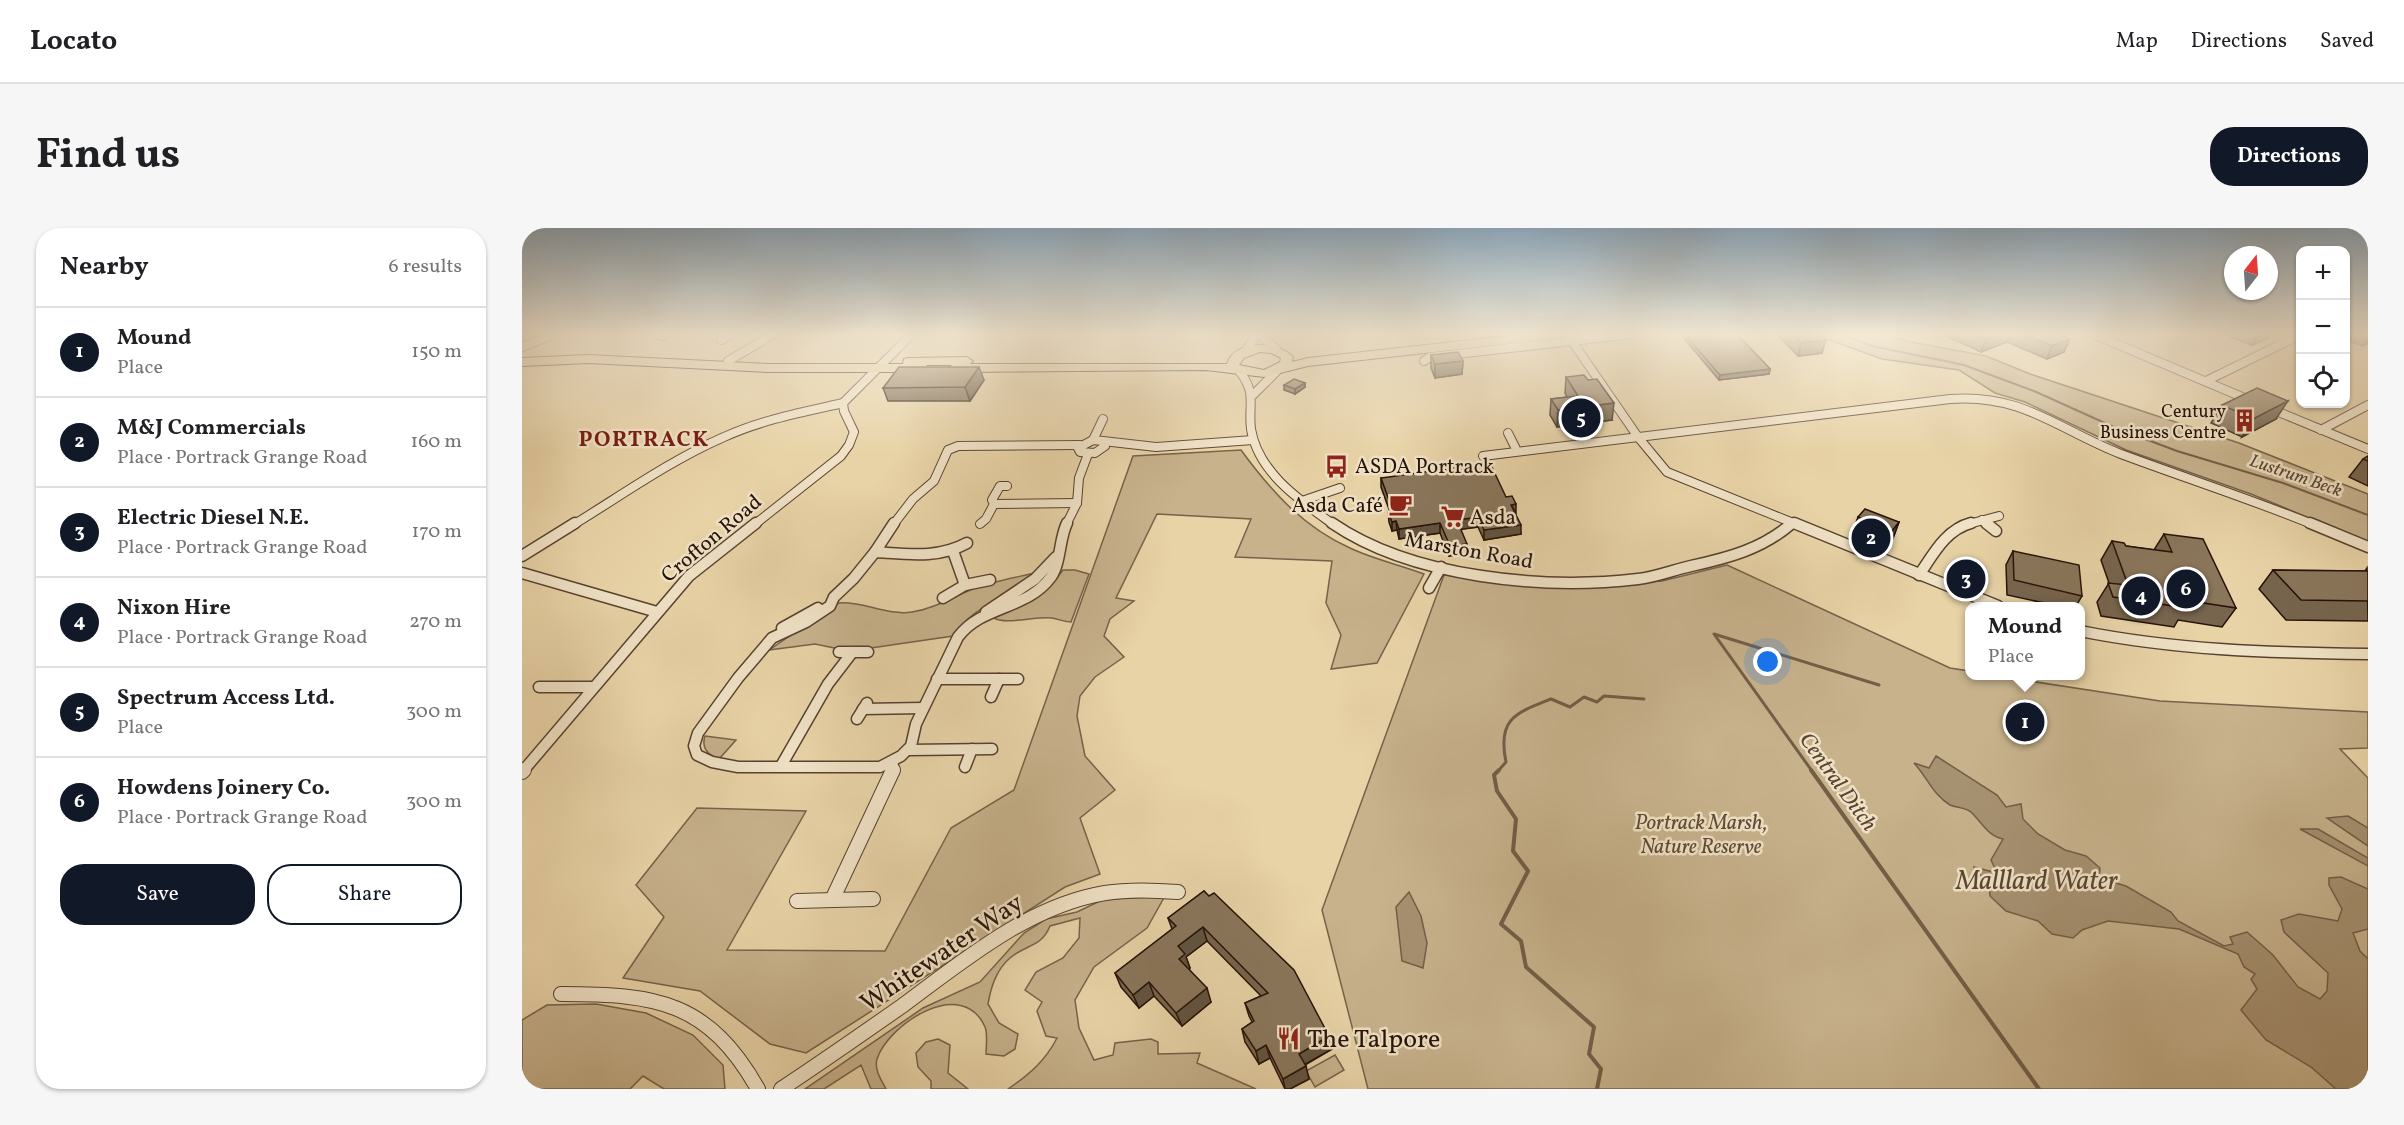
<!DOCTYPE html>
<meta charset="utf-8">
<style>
:root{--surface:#fff;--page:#f6f6f6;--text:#202124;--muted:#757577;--line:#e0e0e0;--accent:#111827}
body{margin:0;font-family:Vollkorn,serif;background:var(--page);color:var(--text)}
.controls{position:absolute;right:18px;top:18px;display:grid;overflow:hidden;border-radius:12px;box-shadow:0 2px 4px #0004}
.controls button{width:54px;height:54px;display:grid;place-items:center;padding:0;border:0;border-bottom:2px solid var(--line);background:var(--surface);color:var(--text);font:30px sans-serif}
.compass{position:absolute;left:1702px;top:18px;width:54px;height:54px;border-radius:50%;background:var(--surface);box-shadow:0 2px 4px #0004;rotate:17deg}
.you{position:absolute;left:1246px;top:434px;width:21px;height:21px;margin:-15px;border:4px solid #fff;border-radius:50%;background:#1a73e8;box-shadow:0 0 0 9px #1a73e833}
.badge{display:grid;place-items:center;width:39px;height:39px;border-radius:50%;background:var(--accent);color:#fff;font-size:20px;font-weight:700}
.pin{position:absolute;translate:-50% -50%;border:3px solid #fff;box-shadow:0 2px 6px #0006}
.popup{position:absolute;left:1443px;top:374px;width:120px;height:78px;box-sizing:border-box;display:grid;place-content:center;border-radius:12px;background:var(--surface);filter:drop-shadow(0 2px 4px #0005);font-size:20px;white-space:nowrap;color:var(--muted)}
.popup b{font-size:22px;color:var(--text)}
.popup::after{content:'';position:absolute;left:50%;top:100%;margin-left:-12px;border:12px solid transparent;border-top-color:var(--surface)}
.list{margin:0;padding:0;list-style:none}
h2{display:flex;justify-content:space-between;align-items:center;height:78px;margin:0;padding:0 24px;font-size:26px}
h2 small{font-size:20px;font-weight:400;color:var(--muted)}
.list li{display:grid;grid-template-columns:39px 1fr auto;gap:18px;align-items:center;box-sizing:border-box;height:90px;padding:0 24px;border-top:2px solid var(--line)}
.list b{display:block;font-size:22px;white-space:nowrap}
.list p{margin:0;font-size:20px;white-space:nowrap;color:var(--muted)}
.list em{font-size:20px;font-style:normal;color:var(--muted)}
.actions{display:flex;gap:12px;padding:18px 24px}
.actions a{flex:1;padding:14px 0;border:2px solid var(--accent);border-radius:24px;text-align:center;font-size:21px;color:var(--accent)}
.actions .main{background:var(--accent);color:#fff}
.icon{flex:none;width:33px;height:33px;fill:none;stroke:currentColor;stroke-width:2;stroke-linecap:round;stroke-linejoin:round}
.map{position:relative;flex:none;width:1846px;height:861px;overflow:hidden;border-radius:24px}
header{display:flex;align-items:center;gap:36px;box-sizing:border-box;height:84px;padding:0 30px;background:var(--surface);border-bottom:2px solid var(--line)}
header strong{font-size:28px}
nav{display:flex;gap:33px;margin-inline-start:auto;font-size:21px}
.intro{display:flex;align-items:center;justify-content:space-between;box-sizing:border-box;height:144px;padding:0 36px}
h1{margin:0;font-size:42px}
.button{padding:15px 27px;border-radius:24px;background:var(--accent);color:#fff;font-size:21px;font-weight:700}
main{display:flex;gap:36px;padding:0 36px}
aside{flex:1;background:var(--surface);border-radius:24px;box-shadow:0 2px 4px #0004}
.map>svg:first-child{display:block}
</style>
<header>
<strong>Locato</strong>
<nav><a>Map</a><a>Directions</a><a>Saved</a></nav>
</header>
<div class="intro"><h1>Find us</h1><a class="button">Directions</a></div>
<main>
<aside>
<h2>Nearby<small>6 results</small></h2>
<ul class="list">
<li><span class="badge">1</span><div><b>Mound</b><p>Place</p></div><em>150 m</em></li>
<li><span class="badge">2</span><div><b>M&amp;J Commercials</b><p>Place · Portrack Grange Road</p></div><em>160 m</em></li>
<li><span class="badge">3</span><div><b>Electric Diesel N.E.</b><p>Place · Portrack Grange Road</p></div><em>170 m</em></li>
<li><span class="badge">4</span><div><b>Nixon Hire</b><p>Place · Portrack Grange Road</p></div><em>270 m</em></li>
<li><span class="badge">5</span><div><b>Spectrum Access Ltd.</b><p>Place</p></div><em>300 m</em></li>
<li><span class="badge">6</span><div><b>Howdens Joinery Co.</b><p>Place · Portrack Grange Road</p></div><em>300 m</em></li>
</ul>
<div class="actions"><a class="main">Save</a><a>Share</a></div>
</aside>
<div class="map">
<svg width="1846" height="861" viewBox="0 0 1846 861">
<rect width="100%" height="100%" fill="#e8d3a7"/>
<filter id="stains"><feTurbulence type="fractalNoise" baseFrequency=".00333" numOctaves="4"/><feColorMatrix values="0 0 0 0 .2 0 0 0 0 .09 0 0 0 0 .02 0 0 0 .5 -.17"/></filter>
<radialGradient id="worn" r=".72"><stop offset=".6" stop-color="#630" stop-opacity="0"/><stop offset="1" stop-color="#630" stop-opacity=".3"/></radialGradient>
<g fill="#c7b28c" stroke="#76624a" stroke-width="1.5">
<polygon points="1291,106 1363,106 1384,113 1464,128 1508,146 1717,215 1846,266 1846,314 1729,266 1604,222 1503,174 1473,165 1437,142 1360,131"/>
<path d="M719 222C749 263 781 299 828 320 851 331 878 337 902 346L855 435 809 441 819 407 804 375 810 333 713 329 729 291 635 286 594 370 612 373 588 391 582 408 602 429 573 449 558 468 555 488 563 528 593 562 558 590 578 646 543 659 284 825 248 816 178 763 101 750 142 689 114 657 175 580 284 583 205 722 363 723 429 600 492 562 611 228Z"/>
<polygon points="1205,337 1428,440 1447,443 1448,448 1475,448 1638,473 1846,484 1846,520 1818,521 1846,550 1846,861 846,861 800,682 922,347 1045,359 1140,353"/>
<path d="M541 342H553L567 346 549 394C541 394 537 391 530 390 514 388 483 397 472 390L510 372 530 356Z"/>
<path d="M513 345C487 368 450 379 431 408L349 420 317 421 293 416 247 422 317 375C342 373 365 388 390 384 410 381 427 371 446 363 466 354 491 350 513 345Z"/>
<path d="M183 508 214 512 197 531C186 527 179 520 183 508Z"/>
<path d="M643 668 625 700 572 739 553 772 557 800 572 832 591 827 593 815 629 811 636 814V826L678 825 675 835 734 861H486C508 846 523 833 535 810L524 808 515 783 520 774 503 762 514 744 541 730 557 710 558 690 528 698C519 720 504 716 488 730 474 742 469 759 466 776L477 795 496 806 493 821 482 828 464 826C464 818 466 806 463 799 441 748 367 795 355 831 352 841 359 852 364 861H349L339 837 302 861H283L401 780 458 754 502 705 524 691 555 684 580 672Z"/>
<polygon points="74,776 124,785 171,807 201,837 203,861 142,861 121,848 108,861 0,861 0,792 25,777"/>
<polygon points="416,811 428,817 426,845 446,861 409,861 409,853 396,839 394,825 404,814"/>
<polygon points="813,827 822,842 793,859 784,843"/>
</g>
<g fill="#a69171" stroke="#725e47" stroke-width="1.5">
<path d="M1414 528 1475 567 1484 579 1499 576 1501 591 1516 606 1543 622 1564 628 1578 640 1577 650 1604 658 1649 684 1656 693 1702 718 1711 716 1708 709 1725 704 1751 727 1776 759 1798 771 1805 763 1806 745 1762 704 1759 692 1777 686 1816 693 1820 681 1807 657V650L1819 649 1846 661V701L1831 705 1838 723 1846 731V861H1814L1789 839 1744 812 1719 782 1735 761 1729 751 1733 746 1722 739 1716 726 1657 701 1586 693 1560 702 1551 710 1530 706 1516 693 1484 683 1468 668 1466 650 1453 646 1452 639 1475 645 1469 632 1481 611C1466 608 1460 595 1450 585 1444 579 1435 580 1428 577 1411 567 1405 549 1392 535L1407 540Z"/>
<polygon points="1826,588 1846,600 1846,618 1805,590"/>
<polygon points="1778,601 1796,601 1846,630 1846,638"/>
<polygon points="887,664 899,688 905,715 901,740 880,733 874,679"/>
</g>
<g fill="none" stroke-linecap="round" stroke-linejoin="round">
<polyline stroke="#725e47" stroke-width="2" points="1319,106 1350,118 1442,137 1512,163 1594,200 1655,223 1761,255 1846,287"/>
<g stroke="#725e47" stroke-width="3">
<path d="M976 543 984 534C975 491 993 485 1029 471L1048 479 1062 469 1075 474 1082 468 1122 471"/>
<polyline points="1290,543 1192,406 1357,457"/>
</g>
<g stroke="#725e47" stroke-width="4">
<polyline points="977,542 972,547 975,563 994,591 991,623 1006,643 979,696 999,713 1004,739 1072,799 1067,826 1079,841 1075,861"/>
<polyline points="1289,542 1517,861"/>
</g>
<defs>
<g id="minor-far2">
<polyline points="132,106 141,108"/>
<polyline points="737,106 755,122"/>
<polyline points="1045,106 1116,209 1145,244 1276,297"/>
<polyline points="1571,106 1732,174"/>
<polyline points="199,112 210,106"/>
<polyline points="0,119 32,106"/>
<polyline points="723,124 735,106"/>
<polyline points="206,133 252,106"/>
<polyline points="902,133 908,129 1111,106"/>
<path d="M718 144C735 166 726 177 729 201 736 245 779 273 812 297"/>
<polyline points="1684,153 1778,107"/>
<polyline points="731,167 755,143"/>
<polyline points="1747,180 1846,221"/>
<polyline points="1799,202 1846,177"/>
<polyline points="986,205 995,223"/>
<polygon points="571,212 581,213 583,218 573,225 558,224 556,220"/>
<polyline points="571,212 581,191"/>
<polyline points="581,213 634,219 731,212"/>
<path d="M961 228 1428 171C1500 165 1537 202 1599 226 1663 250 1729 271 1792 297"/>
<polyline points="780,273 818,260"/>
<polyline points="472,276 555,275"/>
<polyline points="1460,292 1466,297"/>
<polyline points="458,296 464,291 472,276 470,272 478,258 485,258"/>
<path d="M51 297C100 267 149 232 202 209 239 192 281 184 321 175"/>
<polyline points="232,297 319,228 327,217 332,204 322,183 321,175 390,106"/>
<polyline points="371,297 391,271 412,253 426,222 436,218 558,217"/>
<polyline points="544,297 555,275 557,250 566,226"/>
<polyline points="1443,297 1477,288"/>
</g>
<g id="minor-far1">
<path d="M372 295 353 324 332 350 312 369 308 378 284 394 250 410 216 450 176 505 172 518 175 527 190 534 216 539H358L379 528 389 518 394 496 436 409C460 377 505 382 529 349 539 335 537 311 545 295"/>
<path d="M810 295C890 350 1022 362 1116 351 1134 349 1151 342 1169 338 1206 330 1240 321 1269 296"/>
<polyline points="1272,295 1476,378"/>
<polyline points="1464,295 1474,303"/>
<polyline points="1788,295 1846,319"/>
<polyline points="431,323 443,357"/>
<path d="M353 324C385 326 416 331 445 315"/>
<polyline points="0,328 53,295"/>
<polyline points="0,345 135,384"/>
<path d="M1397 347C1411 327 1423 302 1449 295"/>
<polyline points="907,360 919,339"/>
<polyline points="421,370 443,357 468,352"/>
<polyline points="464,384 513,351 534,329"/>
<polyline points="260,400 296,380"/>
<path d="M1558 403C1653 422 1749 425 1846 426"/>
<polyline points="317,424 346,424"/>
<polyline points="415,451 496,451"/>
<polyline points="17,459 71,459"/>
<polyline points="469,469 477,451"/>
<polyline points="341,481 401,480"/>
<polyline points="335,491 345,475"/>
<polyline points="387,522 470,521"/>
<polyline points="259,538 306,456 329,426"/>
<polyline points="443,539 450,521"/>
<polyline points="1,543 167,348 234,295"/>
<polyline points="370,543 371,534"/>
</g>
<g id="minor">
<polyline points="0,544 2,542"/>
<polyline points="310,672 371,542"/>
<polyline points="275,673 351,671"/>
<path d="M39 766C134 766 186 773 236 861"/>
<path d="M259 861C300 834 340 806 380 778 441 733 506 678 583 665 607 661 631 662 656 664"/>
</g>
<path id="primary" d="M1005 106H1043L1037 110 786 138 742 149 684 142 433 144 427 140 430 137H404L405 140 403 143 399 144H246L66 135 0 138V130L66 127 246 136H381L382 131 386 130 445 129 451 133 448 136H705C712 111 757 113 771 129L770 134 786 130ZM738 124 749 125 759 130 758 134 742 142 717 137 722 130Z"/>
</defs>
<use href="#minor-far2" stroke="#564230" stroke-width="10"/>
<use href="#minor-far1" stroke="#564230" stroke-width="13"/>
<use href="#minor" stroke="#564230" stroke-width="16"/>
<use href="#primary" stroke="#251208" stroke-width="2"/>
<use href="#minor-far2" stroke="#f0e2c6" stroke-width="8"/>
<use href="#minor-far1" stroke="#f0e2c6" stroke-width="10"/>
<use href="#minor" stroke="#f0e2c6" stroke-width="14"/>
<use href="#primary" fill="#e8d3a7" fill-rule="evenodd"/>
</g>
<g fill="#77654e" stroke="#251208" stroke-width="1.5">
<polygon points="1160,106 1215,106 1248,141 1247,146 1197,152 1160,108"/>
<polygon points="1255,106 1298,106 1300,125 1276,128"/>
<polygon points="1420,106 1537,106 1542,124 1525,131 1485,114 1459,124"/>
<polygon points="1700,106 1748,106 1746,110 1730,117"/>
<polygon points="1824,106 1846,106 1846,115 1841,118 1824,112"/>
<polygon points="909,127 941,133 940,146 913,150 909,140"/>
<polygon points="1044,149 1090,192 1035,199 1028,187 1029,171 1045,169 1043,165"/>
<polygon points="462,152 448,173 366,173 361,160"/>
<polygon points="783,155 783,159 773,166 762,162 762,157"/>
<polygon points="1700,177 1754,191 1720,209 1689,195"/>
<polygon points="1846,228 1846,258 1827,249 1841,231"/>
<polygon points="859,250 984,269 993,285 999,306 962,312 956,299 938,301 944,325 927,328 918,305 877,311 875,302 870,303 867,294 866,284 868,284 859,259"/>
<polygon points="1336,289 1377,294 1370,313 1363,322 1329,308"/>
<polygon points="1642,306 1714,380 1700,399 1656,392 1652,399 1579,388 1575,374 1587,355 1579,332 1590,313 1604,318 1632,322"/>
<polygon points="1491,323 1560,368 1554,378 1536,378 1485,367 1484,337"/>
<polygon points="1437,333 1460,349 1455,359 1432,352 1433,343"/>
<polygon points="1845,340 1846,393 1764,392 1737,361 1751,342 1843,343"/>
<polygon points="682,663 810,821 783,837 787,851 768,861 763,861 748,830 737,836 723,814 720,801 730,794 727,788 723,775 739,768 685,713 664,729 668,740 667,741 689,774 660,798 632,768 617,780 599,759 593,745 650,701 646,690"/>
</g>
<g fill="#615340" stroke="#251208" stroke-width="1.5">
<polygon points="1477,106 1488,106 1485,114 1459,124 1464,111"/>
<polygon points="1737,106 1748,106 1746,110 1730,117"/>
<polygon points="1548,111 1542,124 1525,131 1530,118"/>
<polygon points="1846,111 1846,115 1841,118"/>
<polygon points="1304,112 1300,125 1276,128 1279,115"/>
<polygon points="941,133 940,146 913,150 913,136"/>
<polygon points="457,139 462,152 448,173 443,159"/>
<polygon points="1248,141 1247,146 1197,152 1198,147"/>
<polygon points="783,155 783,159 773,166 773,161"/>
<polygon points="1766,173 1754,191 1720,209 1731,191"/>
<polygon points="1092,175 1090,192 1035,199 1036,182"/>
<polygon points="994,276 994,285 989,277"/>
<polygon points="956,289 956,299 935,302 935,292"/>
<polygon points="874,293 875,302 870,303 870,294"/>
<polygon points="1377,294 1370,313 1363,322 1370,303"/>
<polygon points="918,295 918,305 877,311 877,301"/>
<polygon points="999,297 999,306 962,312 962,302"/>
<polygon points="945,316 944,325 927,328 928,318"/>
<polygon points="681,699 685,713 664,729 668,740 662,744 657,731 656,718"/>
<polygon points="627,754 632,768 617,780 611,767"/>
<polygon points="685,760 689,774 660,798 654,785"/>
<polygon points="807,808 810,821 780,838 777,826"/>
<polygon points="744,817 748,830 737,836 734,823"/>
<polygon points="784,838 787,851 768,861 763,861 761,851"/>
</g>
<g fill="#8a765b" stroke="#251208" stroke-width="1.5">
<polygon points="1162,106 1215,106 1248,141 1198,147"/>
<polygon points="1270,106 1298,106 1304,112 1279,115"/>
<polygon points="1453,106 1477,106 1464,111"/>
<polygon points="1502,106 1537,106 1548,111 1530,118"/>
<polygon points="936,124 941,133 913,136 909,127"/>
<polygon points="377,139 457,139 443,159 361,160"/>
<polygon points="1062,147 1066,152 1075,151 1092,175 1036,182 1029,171 1056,168 1044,149"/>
<polygon points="772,151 783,155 773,161 762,157"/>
<polygon points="1735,160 1766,173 1731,191 1700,177"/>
<polygon points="1846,228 1846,233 1841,231"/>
<polygon points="968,235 984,269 990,268 994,276 989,277 999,297 962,302 956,289 935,292 945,316 928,318 918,295 877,301 874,293 870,294 866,284 871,283 859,250"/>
<polygon points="1343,281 1377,294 1370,303 1336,289"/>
<polygon points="1642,306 1681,311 1714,380 1662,372 1665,380 1591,369 1586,355 1606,357 1590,313 1602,315 1604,318 1650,324"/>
<polygon points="1491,323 1557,337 1560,368 1492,352"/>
<polygon points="1437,333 1460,338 1460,349 1437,343"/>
<polygon points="1751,342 1846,343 1846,373 1779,372"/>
<polygon points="682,663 687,668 692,665 772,742 807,808 777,826 784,838 761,851 744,817 734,823 720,801 732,793 723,775 746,765 681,699 656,718 663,726 657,731 685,760 654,785 627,754 611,767 593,745 654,698 646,690"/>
</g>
<linearGradient id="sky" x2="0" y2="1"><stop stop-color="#8da6b8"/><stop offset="0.47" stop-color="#f5ebd7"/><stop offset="1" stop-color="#f5ebd7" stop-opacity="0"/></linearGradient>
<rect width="1846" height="226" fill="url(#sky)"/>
<defs>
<symbol id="building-bare" viewBox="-9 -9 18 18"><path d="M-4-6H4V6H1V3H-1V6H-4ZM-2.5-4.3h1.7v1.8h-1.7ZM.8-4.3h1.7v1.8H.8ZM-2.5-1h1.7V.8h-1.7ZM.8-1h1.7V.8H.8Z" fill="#8f2418" stroke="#f0e2c6" stroke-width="2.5" paint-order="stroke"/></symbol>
<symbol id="bus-bare" viewBox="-9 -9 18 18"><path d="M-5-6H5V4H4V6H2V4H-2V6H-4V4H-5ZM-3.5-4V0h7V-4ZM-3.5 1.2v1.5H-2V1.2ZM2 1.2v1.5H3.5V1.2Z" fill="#8f2418" stroke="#f0e2c6" stroke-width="2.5" paint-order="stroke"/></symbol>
<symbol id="cafe-bare" viewBox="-9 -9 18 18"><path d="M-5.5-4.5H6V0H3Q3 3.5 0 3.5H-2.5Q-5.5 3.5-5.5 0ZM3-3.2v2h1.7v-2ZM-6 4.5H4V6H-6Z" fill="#8f2418" stroke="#f0e2c6" stroke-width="2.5" paint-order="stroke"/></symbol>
<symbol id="supermarket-bare" viewBox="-9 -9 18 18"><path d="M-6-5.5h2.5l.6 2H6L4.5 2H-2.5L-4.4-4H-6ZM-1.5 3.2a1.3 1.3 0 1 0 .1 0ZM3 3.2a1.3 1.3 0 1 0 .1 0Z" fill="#8f2418" stroke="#f0e2c6" stroke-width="2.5" paint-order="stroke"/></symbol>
<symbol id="restaurant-bare" viewBox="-9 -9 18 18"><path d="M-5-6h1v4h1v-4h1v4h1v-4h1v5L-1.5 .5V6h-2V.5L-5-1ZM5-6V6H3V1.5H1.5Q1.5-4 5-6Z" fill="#8f2418" stroke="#f0e2c6" stroke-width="2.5" paint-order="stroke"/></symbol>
</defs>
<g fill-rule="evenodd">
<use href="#building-bare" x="1706" y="176" width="33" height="33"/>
<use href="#bus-bare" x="798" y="222" width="33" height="33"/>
<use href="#cafe-bare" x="862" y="260" width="33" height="33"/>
<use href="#supermarket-bare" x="914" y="272" width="33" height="33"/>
<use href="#restaurant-bare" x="750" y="794" width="33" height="33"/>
</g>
<g text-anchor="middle" stroke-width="5" stroke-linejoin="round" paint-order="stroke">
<g font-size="18" fill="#251208" stroke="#f0e2c6" text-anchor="end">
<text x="1704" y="189">Century<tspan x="1704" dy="21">Business Centre</tspan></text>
</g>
<g font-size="18" font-style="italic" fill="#594532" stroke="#f0e2c6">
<text transform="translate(1774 247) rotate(19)" y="6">Lustrum Beck</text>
</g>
<g font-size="21" fill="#251208" stroke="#f0e2c6" text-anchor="start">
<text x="833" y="245">ASDA Portrack</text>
<text x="861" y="284" text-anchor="end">Asda Café</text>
<text x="948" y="296">Asda</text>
</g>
<g font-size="21" fill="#251208" stroke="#f0e2c6">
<text transform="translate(189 310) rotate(-40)" y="7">Crofton Road</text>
<text transform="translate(947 322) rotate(10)" y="7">Marston Road</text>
</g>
<g font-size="21" font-style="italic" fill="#5e4a36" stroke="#f0e2c6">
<text x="1179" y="601">Portrack Marsh,<tspan x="1179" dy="24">Nature Reserve</tspan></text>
</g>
<g font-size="22" font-weight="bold" letter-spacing="1.5" fill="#7a1f14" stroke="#f0e2c6">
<text x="122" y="218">PORTRACK</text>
</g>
<g font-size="22" font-style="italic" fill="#594532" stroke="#f0e2c6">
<text transform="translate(1317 553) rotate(54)" y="8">Central Ditch</text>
</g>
<g font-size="26" fill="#251208" stroke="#f0e2c6">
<text transform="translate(419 724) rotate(-34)" y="9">Whitewater Way</text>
</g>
<g font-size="26" fill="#251208" stroke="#f0e2c6" text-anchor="start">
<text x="785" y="819">The Talpore</text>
</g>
<g font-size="27" font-style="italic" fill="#594532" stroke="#f0e2c6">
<text x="1515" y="661">Malllard Water</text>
</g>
</g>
<rect width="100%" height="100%" filter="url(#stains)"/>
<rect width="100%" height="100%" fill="url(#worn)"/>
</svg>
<div class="controls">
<button>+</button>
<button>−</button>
<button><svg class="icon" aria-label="locate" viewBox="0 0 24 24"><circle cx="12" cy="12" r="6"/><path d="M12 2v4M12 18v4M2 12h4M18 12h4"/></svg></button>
</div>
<svg class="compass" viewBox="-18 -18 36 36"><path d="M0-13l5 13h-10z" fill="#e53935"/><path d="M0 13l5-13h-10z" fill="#757577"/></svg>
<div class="you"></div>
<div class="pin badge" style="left:1503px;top:494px">1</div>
<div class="popup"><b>Mound</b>Place</div>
<div class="pin badge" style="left:1349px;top:310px">2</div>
<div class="pin badge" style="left:1444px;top:351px">3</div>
<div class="pin badge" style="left:1619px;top:368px">4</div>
<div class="pin badge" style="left:1059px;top:190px">5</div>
<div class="pin badge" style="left:1664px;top:361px">6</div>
</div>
</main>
